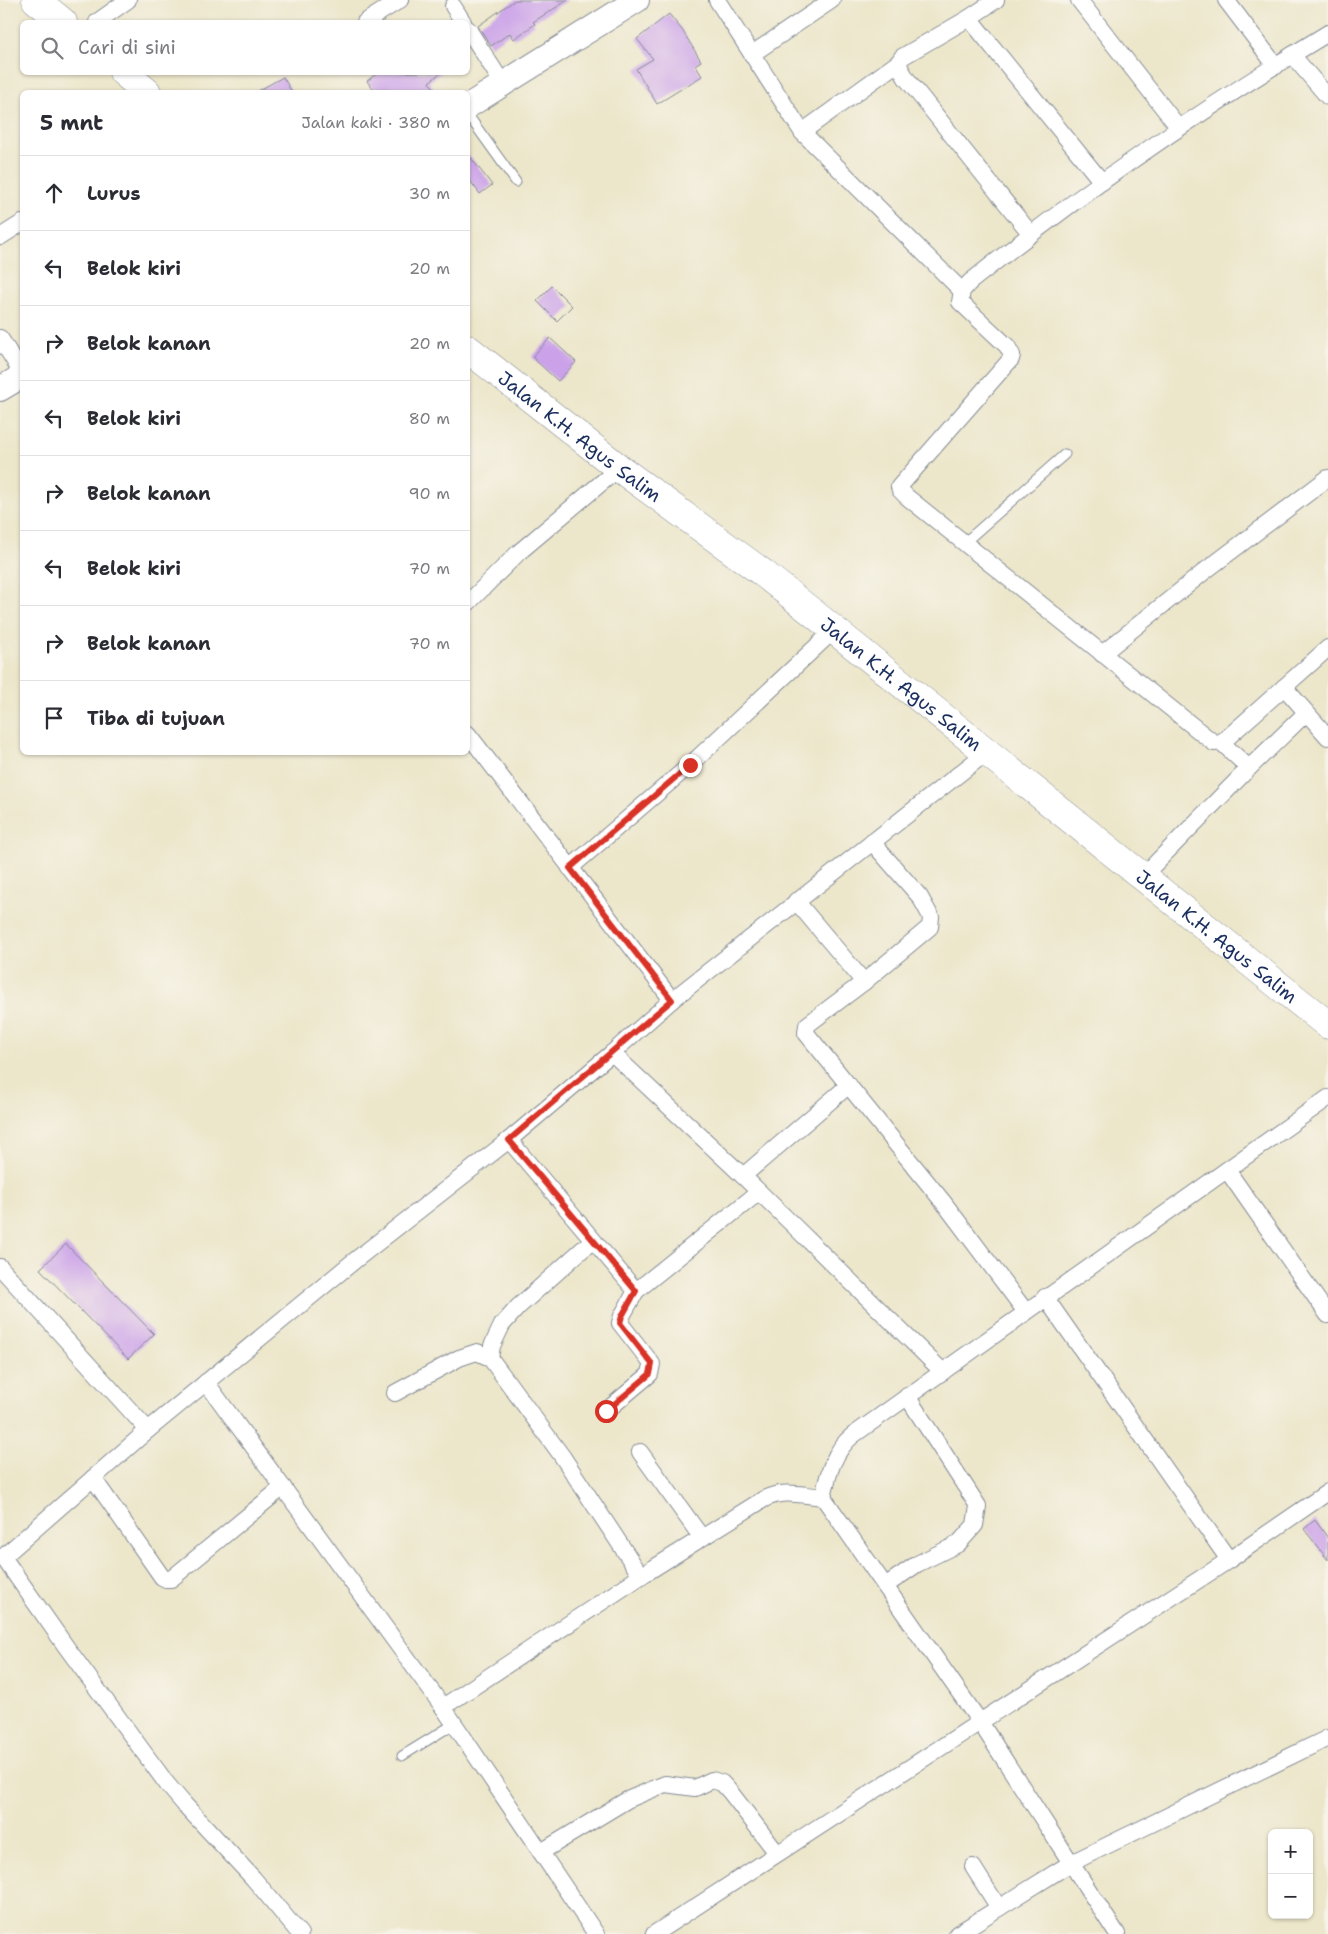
<!DOCTYPE html>
<html lang="id">
<meta charset="utf-8">
<style>
:root{--surface:#fff;--page:#f2f2f3;--text:#2b2b33;--muted:#7c7c81;--line:#e1e1e2}
body{margin:0;font-family:"Shantell Sans",sans-serif;background:var(--page);color:var(--text)}
.controls{position:absolute;right:15px;bottom:15px;display:grid;overflow:hidden;border-radius:8px;box-shadow:0 1px 4px #0004}
.controls button{width:45px;height:45px;display:grid;place-items:center;padding:0;border:0;border-bottom:1px solid var(--line);background:var(--surface);color:var(--text);font:25px sans-serif}
.stop{position:absolute;width:15px;height:15px;margin:-11px;border:4px solid #d93025;border-radius:50%;background:#fff}
.stop.end{background:#d93025;border-color:#fff;box-shadow:0 1px 5px #0008}
.list{margin:0;padding:0;list-style:none}
h2{display:flex;justify-content:space-between;align-items:center;height:65px;margin:0;padding:0 20px;font-size:21px}
h2 small{font-size:16px;font-weight:400;color:var(--muted)}
.list li{display:grid;grid-template-columns:32px 1fr auto;gap:15px;align-items:center;box-sizing:border-box;height:75px;padding:0 20px;border-top:1px solid var(--line)}
.list b{display:block;font-size:19px;white-space:nowrap}
.list em{font-size:16px;font-style:normal;color:var(--muted)}
.icon{flex:none;width:28px;height:28px;fill:none;stroke:currentColor;stroke-width:2;stroke-linecap:round;stroke-linejoin:round}
.map{position:relative;flex:none;width:1328px;height:1934px;overflow:hidden}
.search{position:absolute;background:var(--surface);box-shadow:0 1px 4px #0004;left:20px;top:20px;width:450px;height:55px;display:flex;align-items:center;gap:12px;box-sizing:border-box;padding:0 18px;border-radius:8px;color:var(--muted);font-size:19px}
.panel{position:absolute;background:var(--surface);box-shadow:0 1px 4px #0004;left:20px;top:90px;width:450px;height:665px;border-radius:8px}
.map>svg:first-child{display:block}
</style>
<div class="map">
<svg width="1328" height="1934" viewBox="0 0 1328 1934">
<rect width="100%" height="100%" fill="#f7f3e8"/>
<filter id="ink" filterUnits="userSpaceOnUse"><feTurbulence type="fractalNoise" baseFrequency=".02" numOctaves="2"/><feDisplacementMap in="SourceGraphic" scale="10" xChannelSelector="R" yChannelSelector="G"/><feConvolveMatrix kernelMatrix="1 2 1 2 8 2 1 2 1" color-interpolation-filters="sRGB"/></filter>
<filter id="wash" filterUnits="userSpaceOnUse"><feTurbulence type="fractalNoise" baseFrequency=".0096" numOctaves="4" result="noise"/><feDisplacementMap in="SourceGraphic" scale="20" xChannelSelector="R" yChannelSelector="G"/><feGaussianBlur stdDeviation="1.12" result="paint"/><feColorMatrix in="noise" values="0 0 0 0 0 0 0 0 0 0 0 0 0 0 0 0 0 1.4 0 .05"/><feComposite in="paint" operator="in"/></filter>
<g filter="url(#wash)">
<rect width="100%" height="100%" fill="#ece6ca"/>
<g id="blocks">
<g fill="#cba1e9">
<polygon points="515,0 568,0 533,22 535,24 514,39 510,33 491,46 478,26"/>
<polygon points="669,14 682,30 701,61 695,65 702,76 657,104 636,69 653,59 637,39"/>
<polygon points="379,72 442,72 429,82 437,92 375,92 367,81"/>
<polygon points="283,77 292,92 256,92"/>
<polygon points="468,154 492,185 480,194 468,178"/>
<polygon points="552,286 572,306 557,321 537,301"/>
<polygon points="550,338 576,362 558,381 532,357"/>
<polygon points="66,1244 154,1334 128,1359 40,1269"/>
<polygon points="1315,1520 1328,1538 1328,1560 1304,1529"/>
</g>
</g>
</g>
<g filter="url(#ink)">
<use href="#blocks" fill-opacity="0" stroke="#848a94" stroke-width="1"/>
<g fill="none" stroke-linecap="round" stroke-linejoin="round">
<defs>
<g id="lane">
<polyline points="468,115 516,182"/>
<polyline points="964,543 1065,454"/>
<polyline points="402,1756 454,1724"/>
</g>
<g id="street">
<polyline points="717,0 802,132 962,291"/>
<polyline points="996,0 969,18 902,57 898,64 906,78 1030,233"/>
<polyline points="1079,0 1179,128"/>
<polyline points="1226,0 1276,66"/>
<polyline points="453,6 463,22"/>
<polyline points="969,18 1102,182"/>
<polyline points="97,22 128,0"/>
<polyline points="365,22 400,0"/>
<polyline points="468,29 503,84"/>
<path d="M1328 33C1204 108 1083 191 970 282L962 291 960 302 1007 346 1012 355 1011 359 899 487 900 490 907 497 1214 743 1221 742 1227 738 1328 648"/>
<polyline points="752,54 832,0"/>
<polyline points="1292,55 1328,97"/>
<polyline points="802,132 899,62"/>
<polyline points="0,237 22,223"/>
<polyline points="0,338 22,373"/>
<polyline points="468,603 518,553 619,468"/>
<polyline points="1102,654 1205,571 1328,478"/>
<polyline points="1284,687 1328,737"/>
<polyline points="468,734 672,1000"/>
<polyline points="1249,768 1306,713"/>
<polyline points="872,842 920,897 931,917 930,927 864,982 807,1025 806,1033 944,1203 1026,1312"/>
<polyline points="570,868 690,765 834,630"/>
<polyline points="1142,877 1249,768 1221,742"/>
<polyline points="796,901 864,982"/>
<polyline points="612,1053 743,1176 943,1372"/>
<polyline points="509,1140 636,1291 759,1192"/>
<polyline points="1227,1170 1328,1315"/>
<polyline points="743,1176 849,1085"/>
<polyline points="593,1240 518,1307 502,1325 492,1346 490,1358 562,1456 641,1576"/>
<polyline points="0,1267 148,1430"/>
<polyline points="1045,1297 1229,1560"/>
<polyline points="206,1382 443,1707 596,1934"/>
<polyline points="395,1393 459,1358 477,1352 490,1358"/>
<polyline points="606,1411 650,1374 652,1364 620,1323 622,1316 636,1291"/>
<polyline points="640,1452 702,1538"/>
<polyline points="93,1478 162,1577 166,1579 171,1579 283,1487"/>
<polyline points="823,1497 980,1722 1071,1863 957,1934"/>
<polyline points="885,1586 917,1564 958,1544 975,1525 978,1506 907,1396"/>
<path d="M443 1707 641 1576 764 1499C784 1489 801 1495 823 1497 828 1474 834 1451 852 1436L1328 1098"/>
<polyline points="541,1852 627,1800 665,1784 695,1788 712,1780 722,1783 731,1793 777,1853"/>
<polyline points="973,1867 999,1908"/>
<polyline points="300,1934 253,1878 184,1804 167,1784 67,1648 3,1557 148,1430 354,1261 509,1140 612,1053 672,1000 987,752"/>
<polyline points="654,1934 1229,1560 1328,1492"/>
<polyline points="1117,1934 1071,1863 1328,1738"/>
</g>
<g id="secondary">
<polyline points="468,106 637,0"/>
<polyline points="0,389 22,376"/>
</g>
<g id="highway">
<polyline points="36,0 63,22"/>
<polyline points="123,72 147,92"/>
<path id="s1" d="M468 349 619 468 763 573 1328 1025"/>
</g>
</defs>
<use href="#lane" stroke="#848a94" stroke-width="11"/>
<use href="#street" stroke="#848a94" stroke-width="18"/>
<use href="#secondary" stroke="#848a94" stroke-width="26"/>
<use href="#highway" stroke="#848a94" stroke-width="29"/>
<use href="#lane" stroke="#fff" stroke-width="9"/>
<use href="#street" stroke="#fff" stroke-width="16"/>
<use href="#secondary" stroke="#fff" stroke-width="24"/>
<use href="#highway" stroke="#fff" stroke-width="28"/>
</g>
</g>
<g fill="none" stroke-linecap="round" stroke-linejoin="round" filter="url(#ink)">
<polyline stroke="#d93025" stroke-width="6" points="606,1411 650,1374 652,1364 620,1323 622,1316 636,1291 509,1140 672,1000 570,868 690,765"/>
</g>
<g text-anchor="middle" stroke-width="4.5" stroke-linejoin="round" paint-order="stroke">
<g font-size="19" fill="#1b2f5e" stroke="#f7f3e8">
<text dy="7" stroke="none"><textPath href="#s1" startOffset="142">Jalan K.H. Agus Salim</textPath></text>
<text dy="7" stroke="none"><textPath href="#s1" startOffset="548">Jalan K.H. Agus Salim</textPath></text>
<text dy="7" stroke="none"><textPath href="#s1" startOffset="952">Jalan K.H. Agus Salim</textPath></text>
</g>
</g>
</svg>
<div class="controls">
<button>+</button>
<button>−</button>
</div>
<div class="stop" style="left:606px;top:1411px"></div>
<div class="stop end" style="left:690px;top:765px"></div>
<div class="search"><svg class="icon" aria-label="search" viewBox="0 0 24 24"><circle cx="10" cy="10" r="6"/><path d="M15 15l6 6"/></svg>Cari di sini</div>
<section class="panel">
<h2>5 mnt<small>Jalan kaki · 380 m</small></h2>
<ul class="list">
<li><svg class="icon" aria-label="ahead" viewBox="0 0 24 24"><path d="M12 20V5M6 11l6-6 6 6"/></svg><div><b>Lurus</b></div><em>30 m</em></li>
<li><svg class="icon" aria-label="left" viewBox="0 0 24 24"><path d="M17 20v-9H6M10 6l-5 5 5 5"/></svg><div><b>Belok kiri</b></div><em>20 m</em></li>
<li><svg class="icon" aria-label="right" viewBox="0 0 24 24"><path d="M7 20v-9h11M14 6l5 5-5 5"/></svg><div><b>Belok kanan</b></div><em>20 m</em></li>
<li><svg class="icon" aria-label="left" viewBox="0 0 24 24"><path d="M17 20v-9H6M10 6l-5 5 5 5"/></svg><div><b>Belok kiri</b></div><em>80 m</em></li>
<li><svg class="icon" aria-label="right" viewBox="0 0 24 24"><path d="M7 20v-9h11M14 6l5 5-5 5"/></svg><div><b>Belok kanan</b></div><em>90 m</em></li>
<li><svg class="icon" aria-label="left" viewBox="0 0 24 24"><path d="M17 20v-9H6M10 6l-5 5 5 5"/></svg><div><b>Belok kiri</b></div><em>70 m</em></li>
<li><svg class="icon" aria-label="right" viewBox="0 0 24 24"><path d="M7 20v-9h11M14 6l5 5-5 5"/></svg><div><b>Belok kanan</b></div><em>70 m</em></li>
<li><svg class="icon" aria-label="arrive" viewBox="0 0 24 24"><path d="M6 21V4h12l-3 4 3 4H6"/></svg><div><b>Tiba di tujuan</b></div></li>
</ul>
</section>
</div>
